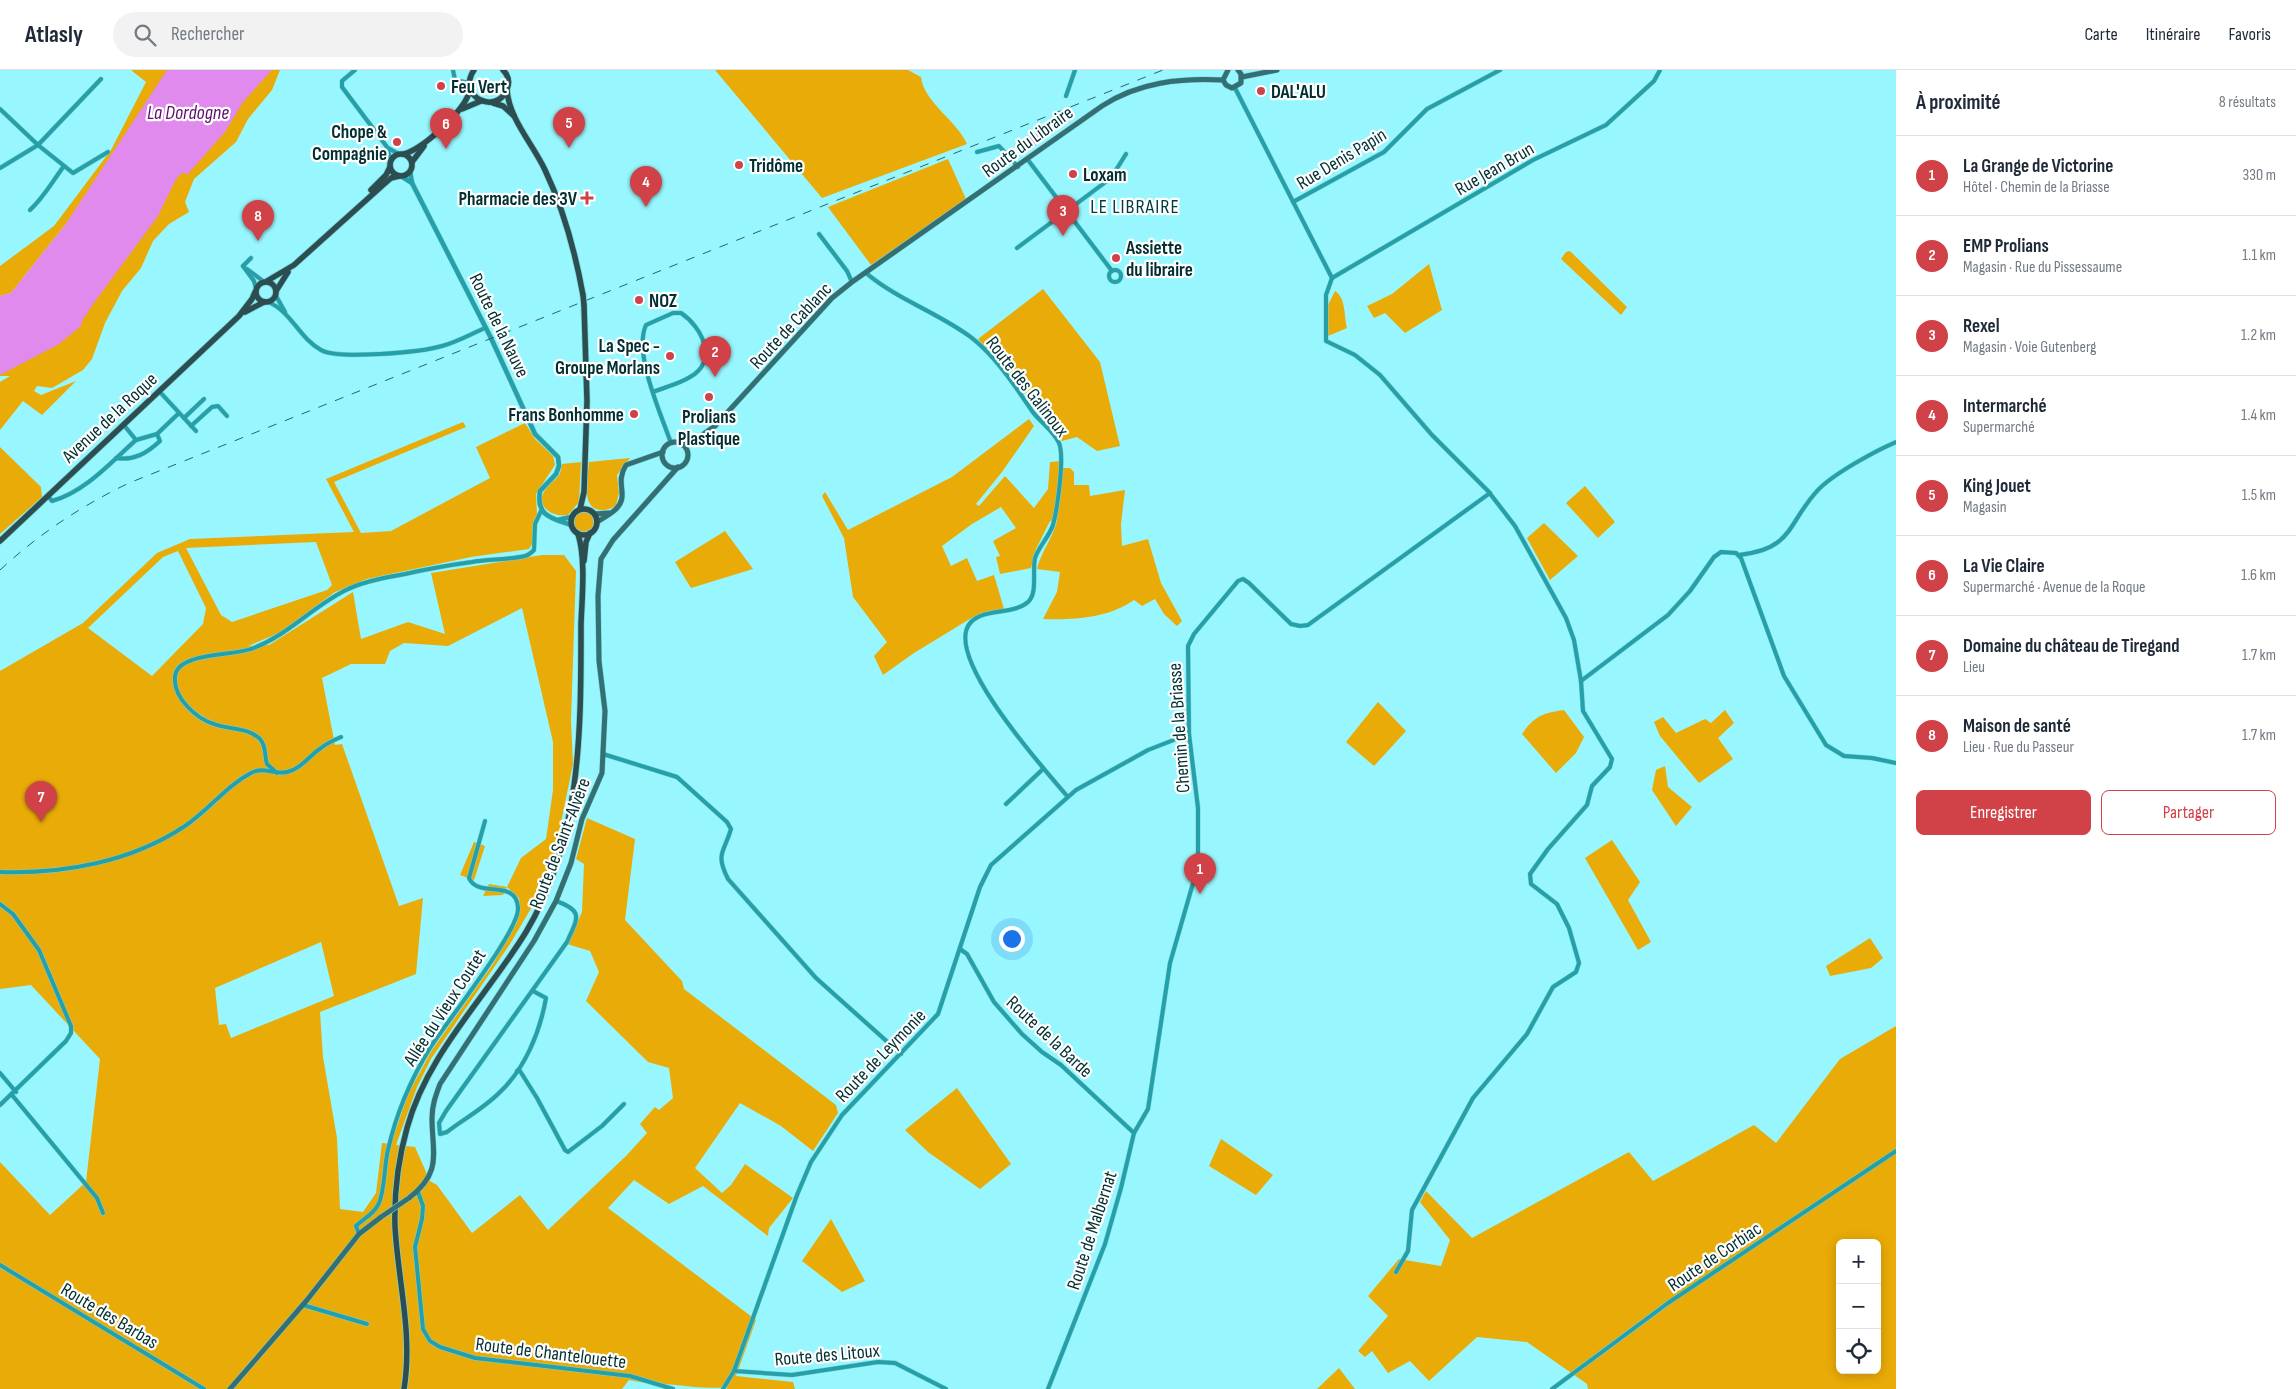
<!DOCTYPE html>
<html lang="fr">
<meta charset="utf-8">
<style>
:root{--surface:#fff;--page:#f2f2f3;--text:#1f2937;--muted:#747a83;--line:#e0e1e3;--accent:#d04148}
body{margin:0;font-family:"Sofia Sans Condensed",sans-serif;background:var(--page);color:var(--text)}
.controls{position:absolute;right:15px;bottom:15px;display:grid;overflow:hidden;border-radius:8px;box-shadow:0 2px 12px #0003}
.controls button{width:45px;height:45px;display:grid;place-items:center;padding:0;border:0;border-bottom:1px solid var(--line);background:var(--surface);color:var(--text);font:25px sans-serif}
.you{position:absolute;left:1011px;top:868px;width:18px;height:18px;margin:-12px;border:4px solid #fff;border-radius:50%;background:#1a73e8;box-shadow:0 0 0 8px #1a73e833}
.badge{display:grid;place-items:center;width:32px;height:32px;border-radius:50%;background:var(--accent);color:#fff;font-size:16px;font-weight:700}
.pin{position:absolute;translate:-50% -41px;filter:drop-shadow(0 1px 2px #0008)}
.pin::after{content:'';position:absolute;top:26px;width:18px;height:15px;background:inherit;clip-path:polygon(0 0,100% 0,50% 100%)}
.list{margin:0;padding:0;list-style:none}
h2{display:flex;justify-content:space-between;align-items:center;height:65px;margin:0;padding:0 20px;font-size:21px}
h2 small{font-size:16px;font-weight:400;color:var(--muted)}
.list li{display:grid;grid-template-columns:32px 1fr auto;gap:15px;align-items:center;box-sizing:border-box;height:80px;padding:0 20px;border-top:1px solid var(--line)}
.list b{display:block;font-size:19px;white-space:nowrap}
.list p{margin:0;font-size:16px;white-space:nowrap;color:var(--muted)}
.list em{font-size:16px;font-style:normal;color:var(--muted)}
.actions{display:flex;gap:10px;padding:15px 20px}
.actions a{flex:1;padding:11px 0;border:1px solid var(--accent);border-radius:8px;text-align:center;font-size:18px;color:var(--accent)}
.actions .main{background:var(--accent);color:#fff}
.icon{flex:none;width:28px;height:28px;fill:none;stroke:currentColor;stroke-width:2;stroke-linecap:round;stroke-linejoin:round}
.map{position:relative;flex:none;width:1896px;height:1319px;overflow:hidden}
header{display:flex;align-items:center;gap:30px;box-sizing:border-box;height:70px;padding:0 25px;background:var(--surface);border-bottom:1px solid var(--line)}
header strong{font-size:24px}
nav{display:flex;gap:28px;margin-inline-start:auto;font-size:18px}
.search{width:350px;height:45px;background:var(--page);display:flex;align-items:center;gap:12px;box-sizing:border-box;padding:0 18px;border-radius:28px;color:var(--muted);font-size:19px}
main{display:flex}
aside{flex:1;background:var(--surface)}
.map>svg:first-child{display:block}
</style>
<header>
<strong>Atlasly</strong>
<div class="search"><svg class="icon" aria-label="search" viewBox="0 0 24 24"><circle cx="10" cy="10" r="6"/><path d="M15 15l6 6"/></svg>Rechercher</div>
<nav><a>Carte</a><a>Itinéraire</a><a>Favoris</a></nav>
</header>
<main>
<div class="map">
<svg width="1896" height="1319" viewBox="0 0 1896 1319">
<rect width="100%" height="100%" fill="#98f7fe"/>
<g fill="#e9ab07" fill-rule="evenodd">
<polygon points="131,0 177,0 65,155 11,223 0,226 0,196 54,156 111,80 146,12"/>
<polygon points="246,0 280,0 272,20 248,49 236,72 194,109 185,132 189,142 169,154 153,171 141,198 122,221 105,253 92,289 83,300 52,318 37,316 34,321 41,325 76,311 42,345 23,331 0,360 0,312 10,306 0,306 0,291"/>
<path d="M715 0H908L921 7C923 31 957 51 967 74L822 128Z"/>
<polygon points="948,89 966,129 871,195 828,137"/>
<polygon points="1570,181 1627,237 1621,245 1561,189 1566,182"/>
<polygon points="1429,194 1442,240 1405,263 1385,243 1374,248 1367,236 1392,224"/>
<polygon points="1043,219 1100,292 1120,376 1097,381 1077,367 1062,371 1013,306 978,269"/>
<path d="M1335 221C1346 228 1344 246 1347 258L1328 266V235Z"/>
<path d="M1029 349 1034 356 1002 402 976 434 979 436 1005 406 1034 438 1048 419 1050 392 1063 391V398H1070L1074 402V415H1089L1090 426 1125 420 1121 454 1122 476 1148 469 1161 513 1182 551 1177 556 1164 544 1155 529 1142 536 1134 530C1109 548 1074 550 1043 549L1057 522 1060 502 1037 499C1041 481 1054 467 1057 450L1050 451 1036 479 1031 498 1000 504 996 487 1000 486 993 471 1016 458 1001 437 972 454 942 476 951 496 967 488 977 511 994 505 1004 539 973 547 914 583 883 605 874 586 887 572 853 527 844 468 822 426 825 422 848 460 952 407Z"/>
<path d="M463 352 466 357 334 412 361 463 391 461 490 408 476 377 525 353 535 369 553 386 555 395 536 424 537 444 532 474 529 479 471 487 367 509 335 522 279 563 248 576 269 575 353 522 361 569 408 552 445 564 431 503 542 485H564L576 501 571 650 573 694 555 782 533 835 510 874 431 989 417 1017 396 1075 415 1077 430 1111 437 1115 472 1163 520 1125 548 1160 626 1086 647 1063 640 1054 655 1037 659 1040 673 1028 669 998 648 992 586 931 599 902 590 881 567 874 582 842 584 794 576 789 587 748 635 769 625 850 682 911 684 919 836 1035 838 1043 813 1081 781 1056 740 1033 695 1098 722 1123 731 1115 745 1094 793 1128 769 1158 768 1166 703 1116 669 1134 634 1110 608 1138 756 1250 736 1306 793 1312 795 1319H727V1317C709 1319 694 1317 676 1315 660 1313 645 1314 629 1310L622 1319H0V1092L50 1145 86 1112 100 989 31 915 0 919V601L83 553 157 483 190 469 354 462 326 409ZM316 472 332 515 327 520 232 552 221 545 186 478ZM178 481 206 538 203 554 152 606 88 558 163 487ZM522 538 553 672V720L546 769 521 788 507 817 489 814 483 826 503 825 507 817 519 828 520 838 517 852 493 894 432 980 408 1024 391 1074 382 1073 376 1123 363 1142 340 1139 337 1068 323 987 320 942 416 904 423 828 399 836 342 674 335 675 322 608 351 594H385L390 581 404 573 448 576ZM321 872 334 926 231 968 226 954 219 955 215 918Z"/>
<polygon points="0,377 41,417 42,427 0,464"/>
<path d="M630 388 617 405 619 423 616 435C611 439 608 440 601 440 580 439 588 406 589 392Z"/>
<path d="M581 392 579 432 568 445C553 448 534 436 545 420 553 408 560 411 562 394Z"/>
<polygon points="1585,416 1615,452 1598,468 1566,433"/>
<circle cx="584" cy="452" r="10"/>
<polygon points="1544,453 1578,486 1550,510 1527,468"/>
<polygon points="725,461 753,499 691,518 675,492"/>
<polygon points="1378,632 1406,661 1374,696 1346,672"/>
<path d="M1564 640 1584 667 1576 683 1556 703 1522 664C1534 646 1543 643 1564 640Z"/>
<polygon points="1725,640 1734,653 1718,668 1733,689 1699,713 1660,666 1654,652 1663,647 1676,663 1705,649 1711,653"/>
<polygon points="1665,696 1668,717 1692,737 1676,756 1652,720 1656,700"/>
<polygon points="1612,770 1640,812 1628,830 1651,872 1638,880 1585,788"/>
<polygon points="474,772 485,776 474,810 460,805"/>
<polygon points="1870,868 1883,888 1871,898 1830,906 1826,896"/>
<path d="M1896 956V1319H1588L1587 1314 1527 1272 1477 1267 1429 1311 1410 1291 1388 1303 1372 1281 1365 1287 1358 1281 1388 1246 1368 1226 1399 1189 1441 1196 1450 1170 1420 1132 1426 1121 1472 1168 1629 1082 1653 1111 1754 1055 1776 1073 1840 989ZM1840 1173H1877V1300H1840Z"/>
<polygon points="957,1018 1011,1094 980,1119 928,1082 905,1060"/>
<polygon points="1221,1069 1273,1105 1256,1125 1209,1096"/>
<polygon points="831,1149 865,1211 842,1222 802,1191"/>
<polygon points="1339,1298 1355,1319 1317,1319"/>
</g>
<g fill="#e18aee">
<polygon points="167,0 272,0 243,32 225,62 187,105 183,102 176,109 158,146 93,234 82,251 81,256 59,274 0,305 0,226 11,223 65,155"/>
<polygon points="1051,58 1053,58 1053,62 1026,82 1017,75 1018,71"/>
</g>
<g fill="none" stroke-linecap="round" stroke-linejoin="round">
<defs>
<g id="minor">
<polyline points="355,0 342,11 342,17 387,77 391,91"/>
<polyline points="453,0 455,10 469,13"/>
<polyline points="1235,18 1332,208"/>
<polyline points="1066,26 1075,0"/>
<polyline points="0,39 38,75 73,103 108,82"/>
<polyline points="388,78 399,84"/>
<polyline points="977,82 999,76 1018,97"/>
<polyline points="1028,90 1112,201"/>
<polyline points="0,98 38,75 101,9"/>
<polyline points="1293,132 1384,82 1427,39 1500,0"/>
<path d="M30 140C44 127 52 112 64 96"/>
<polyline points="819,164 847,201 852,212"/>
<polyline points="1017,178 1111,108 1126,84"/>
<polyline points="243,196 254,211 256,219"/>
<polyline points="243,196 251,188"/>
<polyline points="247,199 263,211"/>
<circle cx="1115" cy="206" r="6"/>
<path d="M866 203C898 230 939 243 972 268 996 287 1015 316 1032 341 1040 352 1053 360 1059 373 1065 387 1057 440 1053 455 1049 467 1039 476 1035 488 1032 501 1038 523 1028 532 1013 545 985 538 971 552 940 584 1046 701 1067 726"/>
<polyline points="1332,208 1326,225 1326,271 1355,285 1380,305 1432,365 1488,421 1515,456 1566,548 1574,570 1581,611 1583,641 1612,689 1610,697 1592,716 1587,735 1548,779 1530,804 1531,814 1557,834 1569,858 1579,893 1576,902 1553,917 1527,964 1473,1028 1412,1140 1408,1181 1396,1202"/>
<polyline points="1332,208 1533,90 1606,55 1654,11 1660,0"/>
<polyline points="275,224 285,242"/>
<path d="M268 232C291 241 299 268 321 280 338 290 422 282 442 276 457 272 471 264 485 258"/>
<polyline points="159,321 196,361"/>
<path d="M653 322C665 317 679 314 690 307 719 291 702 257 681 243H673L646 255C633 283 661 344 671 373"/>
<polyline points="184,348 204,329"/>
<polyline points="123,354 136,370 157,364 179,343"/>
<polyline points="191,356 212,337 218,336 227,346"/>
<path d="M116 388C134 391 147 383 160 371L157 364"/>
<path d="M48 426 52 431C85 422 111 392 136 370"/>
<path d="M1739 485C1794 479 1787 453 1818 420 1833 404 1875 381 1896 372"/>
<polyline points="1581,611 1668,545 1690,521 1714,487 1721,482 1736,483 1741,488 1784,606 1826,675 1844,686 1872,688 1896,693"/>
<path d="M603 684 677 707 727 752 731 759C724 783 715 783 728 809L816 908 901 984"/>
<path d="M277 703 267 694C264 685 267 677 260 669 248 657 229 660 214 654 197 649 173 628 175 607 176 582 233 586 251 579 287 566 311 538 344 521 363 511 385 508 405 504 427 499 450 495 472 492 489 489 508 490 525 486 529 485 531 483 534 480L535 454 541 441"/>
<polyline points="1006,734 1043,699"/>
<path d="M0 802C64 804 131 792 185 756 209 740 226 716 251 703 264 696 274 705 287 702 301 699 310 685 321 678 327 673 334 670 341 667"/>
<polyline points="0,834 13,844 39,880 71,956 71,963 66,971 0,1035"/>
<polyline points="960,879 967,884 994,932 1022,964 1042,982 1061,995 1134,1063"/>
<path d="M533 921 546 928C540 962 525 999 499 1023 484 1038 464 1049 447 1062L440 1064 439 1053 446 1041 567 872C577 849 585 841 556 831"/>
<polyline points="517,1001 520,1001 537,1028 565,1080 568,1082 602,1056 624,1034"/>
<polyline points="0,1003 16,1022"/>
<polyline points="12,1025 97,1128 103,1143"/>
<polyline points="418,1122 423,1136 422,1149 415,1177 423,1259 430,1271 440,1277 475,1288 630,1306 673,1319"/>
<path d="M359 1164 356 1156C364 1148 373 1145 378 1135 385 1123 384 1095 388 1080 396 1044 411 1009 430 978 445 954 520 860 518 838 517 808 478 829 469 808L485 751"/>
<polyline points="0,1195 204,1319"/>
<polyline points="303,1235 367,1254"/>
<polyline points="734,1301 792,1305 878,1292 895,1293 946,1319"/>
<polyline points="723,1319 734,1301 797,1125 811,1092 842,1045 938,944 980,817 991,795 1076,720 1148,680 1189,664"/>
<polyline points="1048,1319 1105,1174 1121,1118 1134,1063 1148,1039 1170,893 1198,796 1198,738 1189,664 1188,576 1194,564 1238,511 1243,509 1249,513 1291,554 1300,556 1308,555 1490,423"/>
<polyline points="1552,1319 1668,1233 1896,1081"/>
</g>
<g id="tertiary">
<path d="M410 101 412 113 491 268 535 364 558 387 559 396 556 404 540 421C536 446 551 448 571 455"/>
<polyline points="401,106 412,113"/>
<polyline points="558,450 571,447"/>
</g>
<g id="secondary">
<polyline points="1228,0 1223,10 1226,15 1232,18 1241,13 1241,4 1238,0"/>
<polyline points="1242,7 1277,0"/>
<circle cx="675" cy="385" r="13"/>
<path d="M683 375 695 370 715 356 832 228 852 212 1102 36C1139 12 1180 8 1223 10"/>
<polyline points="594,444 609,443"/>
<path d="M597 452C603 448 611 444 616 439 630 425 614 414 626 395L663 382"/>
<path d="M409 1128C443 1102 432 1083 432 1048 432 1035 436 1025 440 1014L534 871 556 831 571 793 582 749 602 703 605 641 599 591 598 526 601 489 613 470 678 397"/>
<polyline points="230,1319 307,1230 359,1164 381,1147"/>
</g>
<g id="primary">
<path d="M474 0C456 27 497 46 507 19 510 12 508 5 503 0"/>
<path d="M507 20C509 49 533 74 545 100 564 140 575 181 583 225"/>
<polyline points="493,33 503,36 514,46"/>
<polyline points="462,39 481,31"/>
<path d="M404 84C424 78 467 39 470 19"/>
<circle cx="401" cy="95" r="11"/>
<polyline points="412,92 424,76"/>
<polyline points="371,120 386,105 390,97"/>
<polyline points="267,211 294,195 383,115 391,108 399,106"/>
<circle cx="266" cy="222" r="10"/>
<polyline points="276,221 288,202"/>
<polyline points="245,242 264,232"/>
<circle cx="584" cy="452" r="13"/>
<polyline points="580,439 584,422 587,331 584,235"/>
<polyline points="0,471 239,246 252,229 255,222"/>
<polyline points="584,491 586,472 590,463"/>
<path d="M404 1319C413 1264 398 1211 395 1157 394 1124 398 1090 407 1058 427 984 487 926 526 862 582 768 581 659 581 554 582 527 586 489 578 464"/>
</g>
</defs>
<use href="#minor" stroke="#7dd3d9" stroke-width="5"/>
<use href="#tertiary" stroke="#7dd3d9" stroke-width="5.5"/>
<use href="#secondary" stroke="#7dd3d9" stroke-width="6"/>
<use href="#primary" stroke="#7dd3d9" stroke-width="7"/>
<use href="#minor" stroke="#259fa8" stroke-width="4"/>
<use href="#tertiary" stroke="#259fa8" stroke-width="4.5"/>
<use href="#secondary" stroke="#346f73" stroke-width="5"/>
<use href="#primary" stroke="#2d4e50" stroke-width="5.5"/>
<path stroke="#2a6468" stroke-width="1" stroke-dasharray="9 9" stroke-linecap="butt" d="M0 500C39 464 81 436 129 413L1163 0"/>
<defs>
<polyline id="secondary-bridge" points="381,1147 409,1128"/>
<polyline id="primary-bridge" points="583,225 584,235"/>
</defs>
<use href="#secondary-bridge" stroke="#7dd3d9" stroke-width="6" stroke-linecap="butt"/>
<use href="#primary-bridge" stroke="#7dd3d9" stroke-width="7" stroke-linecap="butt"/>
<use href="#secondary-bridge" stroke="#346f73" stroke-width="5"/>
<use href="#primary-bridge" stroke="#2d4e50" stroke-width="5.5"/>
</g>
<g fill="#d04148" stroke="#fff" stroke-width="2">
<circle cx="441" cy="16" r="5"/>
<circle cx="1261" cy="21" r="5"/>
<circle cx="397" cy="72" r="5"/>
<circle cx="739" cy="95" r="5"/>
<circle cx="1073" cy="104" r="5"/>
<path d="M584.5 120.5h5v5h5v5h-5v5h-5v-5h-5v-5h5z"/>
<circle cx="1116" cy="188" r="5"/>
<circle cx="639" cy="230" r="5"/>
<circle cx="670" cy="286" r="5"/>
<circle cx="709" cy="327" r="5"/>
<circle cx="634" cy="344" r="5"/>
</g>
<g text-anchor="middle" stroke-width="4.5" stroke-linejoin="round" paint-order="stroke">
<g font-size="19" font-weight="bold" fill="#032f32" stroke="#fff" text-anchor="start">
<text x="451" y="23">Feu Vert</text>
<text x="1271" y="28">DAL'ALU</text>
<text x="387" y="68" text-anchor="end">Chope &amp;<tspan x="387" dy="22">Compagnie</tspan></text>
<text x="749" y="102">Tridôme</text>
<text x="1083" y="111">Loxam</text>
<text x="577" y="135" text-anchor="end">Pharmacie des 3V</text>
<text x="1126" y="184">Assiette<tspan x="1126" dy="22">du libraire</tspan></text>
<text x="649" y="237">NOZ</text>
<text x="660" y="282" text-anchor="end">La Spec -<tspan x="660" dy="22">Groupe Morlans</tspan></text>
<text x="624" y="351" text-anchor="end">Frans Bonhomme</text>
<text x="709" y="353" text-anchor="middle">Prolians<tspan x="709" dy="22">Plastique</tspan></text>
</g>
<g font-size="19" fill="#032f32" stroke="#fff">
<text transform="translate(1027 71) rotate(-36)" y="7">Route du Libraire</text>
<text transform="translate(1341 88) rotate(-31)" y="7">Rue Denis Papin</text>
<text transform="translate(1494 98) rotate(-30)" y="7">Rue Jean Brun</text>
<text transform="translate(500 255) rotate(64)" y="7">Route de la Nauve</text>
<text transform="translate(790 255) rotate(-47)" y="7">Route de Cablanc</text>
<text transform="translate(1028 316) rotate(52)" y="7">Route des Galinoux</text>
<text transform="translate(109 347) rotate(-43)" y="7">Avenue de la Roque</text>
<text transform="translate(1178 658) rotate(-94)" y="7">Chemin de la Briasse</text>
<text transform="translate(559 773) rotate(-69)" y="7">Route de Saint-Alvère</text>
<text transform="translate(444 937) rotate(-57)" y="7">Allée du Vieux Coutet</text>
<text transform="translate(1050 966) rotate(43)" y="7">Route de la Barde</text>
<text transform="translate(880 985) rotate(-46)" y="7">Route de Leymonie</text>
<text transform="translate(1091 1160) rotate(-72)" y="7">Route de Malbernat</text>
<text transform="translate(1714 1186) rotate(-34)" y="7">Route de Corbiac</text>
<text transform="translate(110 1245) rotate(31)" y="7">Route des Barbas</text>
<text transform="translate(551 1282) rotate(7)" y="7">Route de Chantelouette</text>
<text transform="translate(827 1284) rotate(-5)" y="7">Route des Litoux</text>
</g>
<g font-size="20" font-style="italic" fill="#5f0d6b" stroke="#fff">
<text x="188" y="49">La Dordogne</text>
</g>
<g font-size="20" letter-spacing="1" fill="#013b3f" stroke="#fff">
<text x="1135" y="143">LE LIBRAIRE</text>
</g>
</g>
</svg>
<div class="controls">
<button>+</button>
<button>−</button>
<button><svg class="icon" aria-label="locate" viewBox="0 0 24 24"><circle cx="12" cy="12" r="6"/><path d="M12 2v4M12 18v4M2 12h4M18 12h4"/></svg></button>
</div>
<div class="you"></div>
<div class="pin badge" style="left:1200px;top:824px">1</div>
<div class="pin badge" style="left:715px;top:307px">2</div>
<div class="pin badge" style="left:1063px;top:166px">3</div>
<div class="pin badge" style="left:646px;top:137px">4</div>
<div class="pin badge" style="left:569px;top:78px">5</div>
<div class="pin badge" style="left:446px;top:79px">6</div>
<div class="pin badge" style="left:41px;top:752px">7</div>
<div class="pin badge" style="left:258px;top:171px">8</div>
</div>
<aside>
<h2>À proximité<small>8 résultats</small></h2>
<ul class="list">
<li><span class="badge">1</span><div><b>La Grange de Victorine</b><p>Hôtel · Chemin de la Briasse</p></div><em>330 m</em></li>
<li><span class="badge">2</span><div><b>EMP Prolians</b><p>Magasin · Rue du Pissessaume</p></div><em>1.1 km</em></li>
<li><span class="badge">3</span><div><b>Rexel</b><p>Magasin · Voie Gutenberg</p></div><em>1.2 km</em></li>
<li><span class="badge">4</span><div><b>Intermarché</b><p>Supermarché</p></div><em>1.4 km</em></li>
<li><span class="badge">5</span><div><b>King Jouet</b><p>Magasin</p></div><em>1.5 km</em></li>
<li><span class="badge">6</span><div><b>La Vie Claire</b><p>Supermarché · Avenue de la Roque</p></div><em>1.6 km</em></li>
<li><span class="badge">7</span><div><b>Domaine du château de Tiregand</b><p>Lieu</p></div><em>1.7 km</em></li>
<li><span class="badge">8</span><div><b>Maison de santé</b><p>Lieu · Rue du Passeur</p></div><em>1.7 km</em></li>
</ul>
<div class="actions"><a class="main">Enregistrer</a><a>Partager</a></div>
</aside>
</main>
